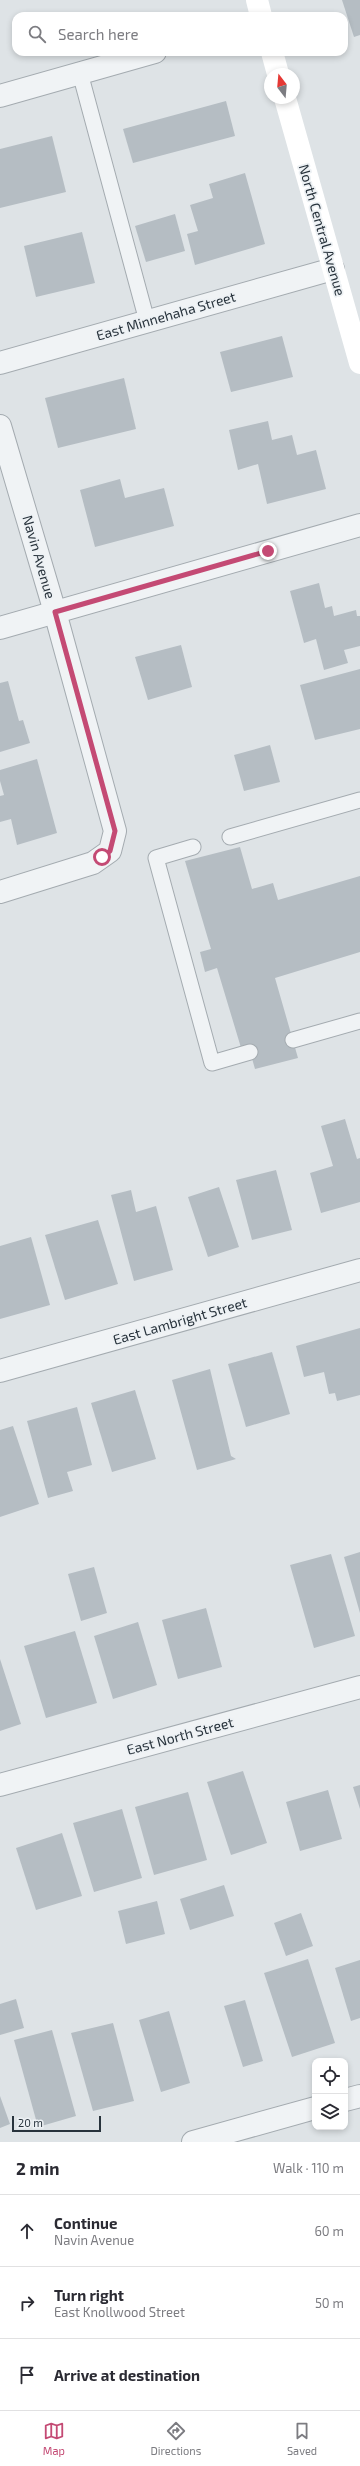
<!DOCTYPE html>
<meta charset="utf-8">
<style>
:root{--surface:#fff;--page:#f2f2f3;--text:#2b2b33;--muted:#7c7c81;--line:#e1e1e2;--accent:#c44a74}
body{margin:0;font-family:"Exo 2",sans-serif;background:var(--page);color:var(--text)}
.controls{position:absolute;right:12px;bottom:12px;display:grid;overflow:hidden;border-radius:8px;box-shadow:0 2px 6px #0003}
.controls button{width:36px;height:36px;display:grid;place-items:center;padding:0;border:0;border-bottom:1px solid var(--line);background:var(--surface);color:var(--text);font:20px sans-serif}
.compass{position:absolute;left:264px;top:68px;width:36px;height:36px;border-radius:50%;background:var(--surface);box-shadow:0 2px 6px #0003;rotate:344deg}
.scale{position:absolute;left:12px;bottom:10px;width:89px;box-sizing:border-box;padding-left:4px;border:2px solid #28333c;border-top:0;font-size:11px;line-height:14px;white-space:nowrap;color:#28333c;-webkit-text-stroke:3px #edf1f4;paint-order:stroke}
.stop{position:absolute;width:12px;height:12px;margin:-9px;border:3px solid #c44a74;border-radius:50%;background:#fff}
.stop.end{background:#c44a74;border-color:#fff;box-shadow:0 1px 4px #0008}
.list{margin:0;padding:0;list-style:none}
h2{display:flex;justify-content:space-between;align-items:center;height:52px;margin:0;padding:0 16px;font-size:17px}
h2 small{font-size:13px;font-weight:400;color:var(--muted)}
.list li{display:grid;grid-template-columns:26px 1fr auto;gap:12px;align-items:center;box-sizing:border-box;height:72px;padding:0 16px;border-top:1px solid var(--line)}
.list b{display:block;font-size:15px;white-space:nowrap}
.list p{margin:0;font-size:13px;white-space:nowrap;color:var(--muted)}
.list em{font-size:13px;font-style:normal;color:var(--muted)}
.icon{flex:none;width:22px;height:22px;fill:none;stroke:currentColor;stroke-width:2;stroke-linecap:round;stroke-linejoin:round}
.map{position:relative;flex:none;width:360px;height:2142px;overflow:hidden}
.search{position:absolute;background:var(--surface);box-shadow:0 2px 6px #0003;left:12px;right:12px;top:12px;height:44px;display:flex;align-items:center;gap:10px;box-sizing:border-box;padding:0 14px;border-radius:12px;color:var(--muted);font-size:15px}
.sheet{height:268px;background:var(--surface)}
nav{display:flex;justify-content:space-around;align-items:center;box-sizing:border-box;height:56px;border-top:1px solid var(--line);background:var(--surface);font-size:11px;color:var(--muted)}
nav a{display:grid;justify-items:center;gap:2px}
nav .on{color:var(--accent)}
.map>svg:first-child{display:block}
</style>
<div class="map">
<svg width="360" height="2142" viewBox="0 0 360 2142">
<rect width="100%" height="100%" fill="#dee3e6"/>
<g fill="#b5bdc3">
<polygon points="342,0 360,0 360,35 354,37"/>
<polygon points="226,101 235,136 133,163 123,129"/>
<polygon points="52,136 66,192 0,208 0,149"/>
<polygon points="245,173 265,244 195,265 187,234 198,231 190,205 213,198 209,184"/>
<polygon points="175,214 185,251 146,262 135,226"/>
<polygon points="82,232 95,283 36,297 24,246"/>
<polygon points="282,336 293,377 231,392 220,352"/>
<polygon points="124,378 136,429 58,448 45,398"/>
<polygon points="268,421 272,440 292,435 297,455 316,450 326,489 267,504 258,464 238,470 229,430"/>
<polygon points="120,479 125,498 164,488 174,526 95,547 80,490"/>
<polygon points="319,583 325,608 332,606 334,616 356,610 357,616 360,616 360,646 344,650 348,663 324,670 316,639 304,643 290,591"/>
<polygon points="181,645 192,687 148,700 135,657"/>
<polygon points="360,669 360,729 315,740 300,685"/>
<polygon points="8,681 19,721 23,720 30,743 0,752 0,683"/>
<polygon points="270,745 280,782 244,791 234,755"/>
<polygon points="37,759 57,833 17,845 11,819 0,822 0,796 4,795 0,781 0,770"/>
<polygon points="240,847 252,889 273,883 278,900 360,876 360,952 275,978 298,1058 255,1069 249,1048 242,1051 217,968 205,972 200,952 211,949 185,861"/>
<polygon points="345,1119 357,1159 360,1158 360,1202 321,1213 310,1173 333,1166 321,1126"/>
<polygon points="276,1170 292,1230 252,1240 236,1180"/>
<polygon points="219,1187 239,1247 208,1257 188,1197"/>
<polygon points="131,1190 136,1212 156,1206 173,1270 134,1281 111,1195"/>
<polygon points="98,1220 118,1284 65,1300 45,1235"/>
<polygon points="31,1237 50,1305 0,1319 0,1246"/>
<polygon points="360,1328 360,1395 337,1401 335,1393 329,1394 324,1372 304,1377 296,1346"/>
<polygon points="272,1352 290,1414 246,1427 228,1364"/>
<polygon points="210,1369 231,1456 236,1459 197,1470 172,1380"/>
<polygon points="135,1390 156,1459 112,1472 91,1403"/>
<polygon points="77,1407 92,1465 67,1472 73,1491 48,1498 27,1421"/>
<polygon points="13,1426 39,1504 0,1517 0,1430"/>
<polygon points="360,1552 360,1613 344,1557"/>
<polygon points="331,1554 355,1636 314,1648 290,1565"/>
<polygon points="94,1567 107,1613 81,1621 68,1574"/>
<polygon points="206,1608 222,1667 178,1679 162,1620"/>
<polygon points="138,1622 157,1685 113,1699 94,1636"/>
<polygon points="75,1631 97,1703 46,1718 24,1646"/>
<polygon points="0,1659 21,1724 0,1731"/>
<polygon points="243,1771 267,1843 231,1855 207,1782"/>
<polygon points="360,1785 360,1809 353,1787"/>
<polygon points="328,1790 342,1839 300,1851 286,1802"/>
<polygon points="188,1792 207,1860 154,1875 135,1807"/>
<polygon points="122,1809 142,1878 94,1892 73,1823"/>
<polygon points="62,1833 82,1896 36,1910 16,1848"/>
<polygon points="224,1885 234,1916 190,1930 180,1899"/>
<polygon points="157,1901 165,1934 126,1944 118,1911"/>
<polygon points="301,1913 313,1946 286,1956 274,1923"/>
<polygon points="308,1959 335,2043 292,2057 264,1973"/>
<polygon points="360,1960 360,2018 351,2021 335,1968"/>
<polygon points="16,1999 24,2028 0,2035 0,2004"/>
<polygon points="245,2000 263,2061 243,2067 224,2006"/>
<polygon points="169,2011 190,2083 161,2092 139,2020"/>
<polygon points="113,2023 134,2101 93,2111 71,2033"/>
<polygon points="52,2030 76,2116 38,2127 14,2040"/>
<polygon points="0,2096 10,2124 0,2128"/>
</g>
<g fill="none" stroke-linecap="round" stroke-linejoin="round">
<defs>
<g id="lane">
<polyline points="80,73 147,321"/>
<polyline points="230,837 360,800"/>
<polyline points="193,847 156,858 212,1063 250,1052"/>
<polyline points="293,1040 360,1021"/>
</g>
<g id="street">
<polyline points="0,96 155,52"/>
<polyline points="0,363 333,269"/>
<polyline points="0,426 55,612 115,831 110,851 93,863 0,892"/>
<polyline points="0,628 360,525"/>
<polyline points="0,1371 360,1270"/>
<polyline points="0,1785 360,1687"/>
<polyline points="345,2100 360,2096"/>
<polyline points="193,2142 315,2108"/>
</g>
</defs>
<use href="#lane" stroke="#a4abb0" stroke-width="17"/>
<use href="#street" stroke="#a4abb0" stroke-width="24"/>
<use href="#lane" stroke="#f0f3f5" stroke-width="15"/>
<use href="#street" stroke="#f0f3f5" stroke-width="22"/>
<g stroke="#fff" stroke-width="22">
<polyline points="257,0 261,16"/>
<polyline points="272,52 278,74"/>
<polyline points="285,98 360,363"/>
</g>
</g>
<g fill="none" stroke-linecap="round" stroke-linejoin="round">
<polyline stroke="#c44a74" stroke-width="5" points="102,857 110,851 115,831 55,612 268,551"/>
</g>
<g text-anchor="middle" stroke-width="3.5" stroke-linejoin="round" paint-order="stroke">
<g font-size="14" fill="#28333c" stroke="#edf1f4">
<text transform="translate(322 230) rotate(74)" y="5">North Central Avenue</text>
<text transform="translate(166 316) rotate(-16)" y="5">East Minnehaha Street</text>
<text transform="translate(39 557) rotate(74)" y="5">Navin Avenue</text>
<text transform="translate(180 1321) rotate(-16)" y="5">East Lambright Street</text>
<text transform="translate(180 1736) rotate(-15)" y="5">East North Street</text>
</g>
</g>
</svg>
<div class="controls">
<button><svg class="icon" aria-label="locate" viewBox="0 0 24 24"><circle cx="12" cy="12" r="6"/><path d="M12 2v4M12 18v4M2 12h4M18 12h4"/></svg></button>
<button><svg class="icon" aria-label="layers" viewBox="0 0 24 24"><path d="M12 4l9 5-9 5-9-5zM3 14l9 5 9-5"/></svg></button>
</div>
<svg class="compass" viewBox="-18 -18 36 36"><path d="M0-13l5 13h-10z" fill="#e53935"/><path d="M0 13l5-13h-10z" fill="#7c7c81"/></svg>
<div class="scale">20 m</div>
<div class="stop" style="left:102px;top:857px"></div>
<div class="stop end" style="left:268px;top:551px"></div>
<div class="search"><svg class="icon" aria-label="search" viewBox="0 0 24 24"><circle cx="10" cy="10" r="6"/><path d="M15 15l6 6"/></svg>Search here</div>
</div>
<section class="sheet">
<h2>2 min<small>Walk · 110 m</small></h2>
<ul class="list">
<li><svg class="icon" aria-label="ahead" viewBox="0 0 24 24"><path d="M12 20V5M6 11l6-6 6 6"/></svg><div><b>Continue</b><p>Navin Avenue</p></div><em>60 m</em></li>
<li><svg class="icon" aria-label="right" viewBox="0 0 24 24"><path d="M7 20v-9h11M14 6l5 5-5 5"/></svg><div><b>Turn right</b><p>East Knollwood Street</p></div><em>50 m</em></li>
<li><svg class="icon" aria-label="arrive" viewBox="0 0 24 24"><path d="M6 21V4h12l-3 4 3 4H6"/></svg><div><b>Arrive at destination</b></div></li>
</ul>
</section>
<nav>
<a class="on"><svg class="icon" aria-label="map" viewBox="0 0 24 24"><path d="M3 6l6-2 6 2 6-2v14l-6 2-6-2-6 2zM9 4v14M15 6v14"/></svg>Map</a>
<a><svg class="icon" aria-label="directions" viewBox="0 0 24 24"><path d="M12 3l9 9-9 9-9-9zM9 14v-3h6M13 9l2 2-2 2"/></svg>Directions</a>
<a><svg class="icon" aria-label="saved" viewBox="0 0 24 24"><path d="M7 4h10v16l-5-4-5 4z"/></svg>Saved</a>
</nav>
